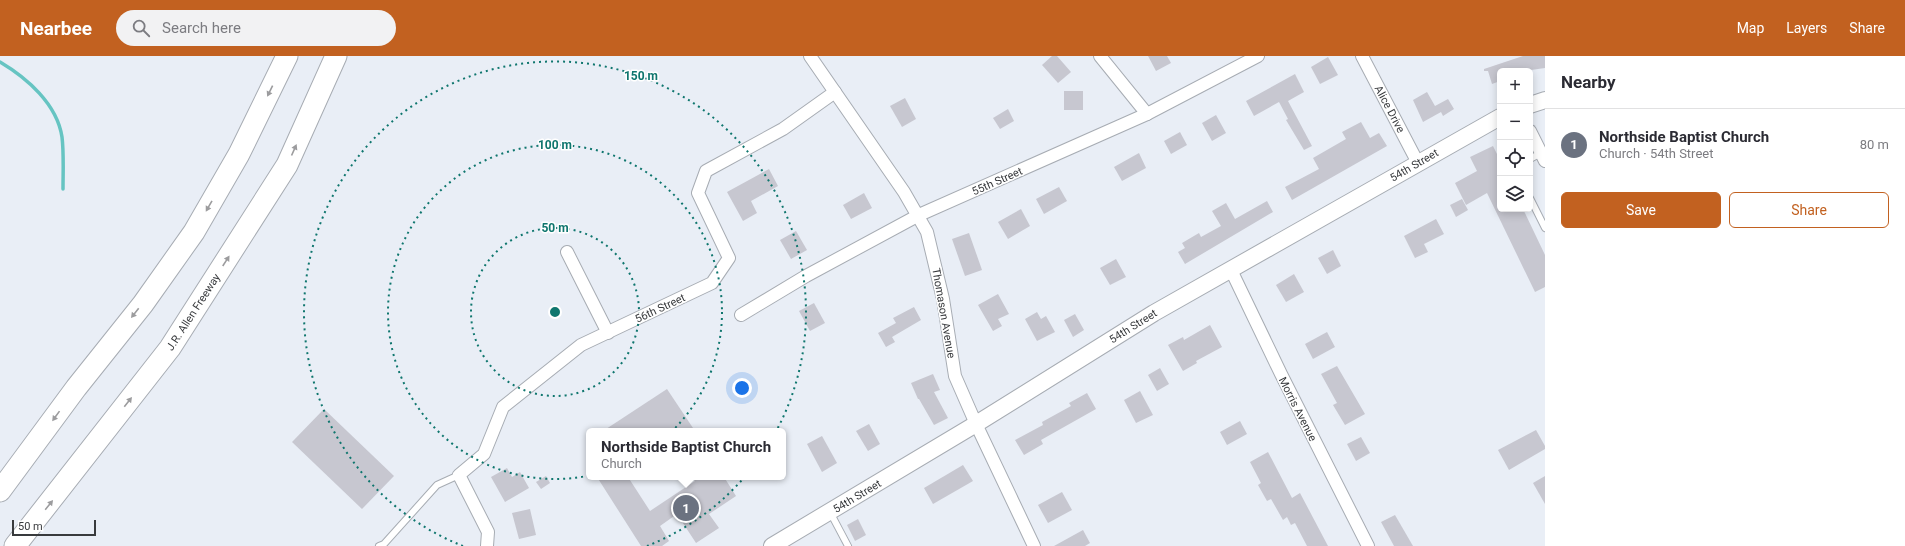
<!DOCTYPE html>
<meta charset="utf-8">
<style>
:root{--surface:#fff;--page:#f2f2f3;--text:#2b2b33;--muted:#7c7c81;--line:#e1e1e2;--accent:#c26120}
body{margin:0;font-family:Roboto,sans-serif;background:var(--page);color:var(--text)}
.controls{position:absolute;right:12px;top:12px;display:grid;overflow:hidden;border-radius:6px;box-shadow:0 2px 10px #0003}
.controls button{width:36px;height:36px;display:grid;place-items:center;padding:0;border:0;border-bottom:1px solid var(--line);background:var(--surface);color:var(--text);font:20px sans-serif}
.scale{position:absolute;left:12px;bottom:10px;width:84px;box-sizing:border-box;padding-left:4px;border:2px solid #383a3d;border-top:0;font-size:11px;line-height:14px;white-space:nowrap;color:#383a3d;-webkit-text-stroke:3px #fff;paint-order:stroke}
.you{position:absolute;left:742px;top:332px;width:14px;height:14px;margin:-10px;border:3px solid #fff;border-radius:50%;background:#1a73e8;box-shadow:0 0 0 6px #1a73e833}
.badge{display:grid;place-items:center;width:26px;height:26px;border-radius:50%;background:var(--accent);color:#fff;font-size:13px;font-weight:700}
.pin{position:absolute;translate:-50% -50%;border:2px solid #fff;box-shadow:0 1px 4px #0006}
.popup{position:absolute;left:586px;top:372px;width:200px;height:52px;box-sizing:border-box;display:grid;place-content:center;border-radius:6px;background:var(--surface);filter:drop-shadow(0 1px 3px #0005);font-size:13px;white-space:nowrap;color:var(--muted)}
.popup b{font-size:15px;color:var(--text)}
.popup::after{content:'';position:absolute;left:50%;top:100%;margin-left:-8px;border:8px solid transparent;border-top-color:var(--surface)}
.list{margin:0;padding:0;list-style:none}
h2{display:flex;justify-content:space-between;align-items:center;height:52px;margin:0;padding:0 16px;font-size:17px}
h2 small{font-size:13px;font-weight:400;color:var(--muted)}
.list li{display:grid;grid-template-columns:26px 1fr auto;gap:12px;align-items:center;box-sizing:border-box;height:72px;padding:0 16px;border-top:1px solid var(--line)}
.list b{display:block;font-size:15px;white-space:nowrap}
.list p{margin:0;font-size:13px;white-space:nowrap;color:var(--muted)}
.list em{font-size:13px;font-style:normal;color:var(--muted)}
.actions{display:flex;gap:8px;padding:12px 16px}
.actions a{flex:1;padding:9px 0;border:1px solid var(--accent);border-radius:6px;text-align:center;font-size:14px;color:var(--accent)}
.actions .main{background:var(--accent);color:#fff}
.icon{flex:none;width:22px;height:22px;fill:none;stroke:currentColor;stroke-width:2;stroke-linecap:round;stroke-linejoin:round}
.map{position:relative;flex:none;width:1545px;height:490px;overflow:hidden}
header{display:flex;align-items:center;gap:24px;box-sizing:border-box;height:56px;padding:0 20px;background:var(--accent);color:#fff}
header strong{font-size:19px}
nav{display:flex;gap:22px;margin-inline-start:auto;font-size:14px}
.search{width:280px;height:36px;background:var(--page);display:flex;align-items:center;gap:10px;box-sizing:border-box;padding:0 14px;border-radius:22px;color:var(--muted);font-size:15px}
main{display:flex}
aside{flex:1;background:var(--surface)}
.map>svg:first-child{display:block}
</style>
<header>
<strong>Nearbee</strong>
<div class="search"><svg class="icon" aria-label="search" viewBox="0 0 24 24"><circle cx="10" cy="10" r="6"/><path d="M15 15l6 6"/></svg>Search here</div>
<nav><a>Map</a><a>Layers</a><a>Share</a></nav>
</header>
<main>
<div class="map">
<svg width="1545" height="490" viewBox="0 0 1545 490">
<rect width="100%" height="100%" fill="#e9eef6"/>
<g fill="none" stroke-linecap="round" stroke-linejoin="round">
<path stroke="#66c4c2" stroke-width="3.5" d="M0 6C27 22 57 48 62 81 64 98 63 117 63 133"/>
</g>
<g fill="#c7c7d0">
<polygon points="1052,0 1057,0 1071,16 1058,27 1042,9"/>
<polygon points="1148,0 1167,0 1171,7 1156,15"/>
<polygon points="1523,0 1545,0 1545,12 1524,15 1500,15 1500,25 1492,28 1488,15 1484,15 1484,13"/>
<polygon points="1328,1 1338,19 1320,28 1311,11"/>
<polygon points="1295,18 1304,36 1288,45 1312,90 1304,94 1286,64 1288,63 1279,46 1254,60 1246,45"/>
<rect x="1064" y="35" width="19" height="19"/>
<polygon points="1427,36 1435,50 1448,43 1454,53 1443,60 1441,56 1423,66 1413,44"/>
<polygon points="905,42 916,63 902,71 890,50"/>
<polygon points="1008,53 1014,65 1000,73 993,62"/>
<polygon points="1216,59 1226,77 1212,85 1202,67"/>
<polygon points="1361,66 1370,82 1379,77 1387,90 1292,144 1285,131 1319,113 1313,102 1346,83 1342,76"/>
<polygon points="1180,76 1187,89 1171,98 1164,85"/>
<polygon points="1493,90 1500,104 1500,153 1523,153 1545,199 1545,231 1535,236 1487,137 1466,149 1455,127 1477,115 1470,101"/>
<polygon points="1139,97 1146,112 1122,125 1114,111"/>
<polygon points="769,113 778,130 751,145 757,157 743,165 727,136"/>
<polygon points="1059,131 1067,145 1044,158 1036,143"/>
<polygon points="864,137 872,152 851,163 843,149"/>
<polygon points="1462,143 1468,154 1456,161 1450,149"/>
<polygon points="1267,145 1273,156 1185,208 1178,196 1185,192 1182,187 1199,177 1201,181 1221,170 1212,155 1226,147 1235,163"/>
<polygon points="1021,153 1030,170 1008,183 998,166"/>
<polygon points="1436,163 1444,178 1424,188 1428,196 1415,202 1404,180"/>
<polygon points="796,175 807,194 791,203 780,184"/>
<polygon points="969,177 982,214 965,220 952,183"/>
<polygon points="1333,194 1341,210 1327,218 1318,202"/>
<polygon points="1116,203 1126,221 1110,229 1100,212"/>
<polygon points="1294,218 1304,236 1286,246 1276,229"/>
<polygon points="998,238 1009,258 998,263 1002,270 993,275 978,249"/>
<polygon points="814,247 825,267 810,275 799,255"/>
<polygon points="914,251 921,264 892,281 895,286 886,291 878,277 896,267 893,262"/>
<polygon points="1037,256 1041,263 1046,260 1055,276 1037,285 1025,263"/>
<polygon points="1075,258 1084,274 1073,281 1064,264"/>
<polygon points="1210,269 1222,291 1196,305 1197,307 1183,315 1168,289 1183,281 1184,284"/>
<polygon points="1327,276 1335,291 1313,303 1305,288"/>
<polygon points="1337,310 1365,358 1345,369 1333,349 1337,347 1321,318"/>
<polygon points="1160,312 1169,328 1157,335 1148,319"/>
<polygon points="933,318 940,334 934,336 948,362 934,369 919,343 918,343 911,327"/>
<polygon points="667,333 695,375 603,375"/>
<polygon points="1140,335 1153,359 1136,367 1124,344"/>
<polygon points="1087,337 1096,353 1041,384 1043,388 1024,399 1015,384 1043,369 1042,366 1071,350 1069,347"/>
<polygon points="324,353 394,420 362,453 292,386"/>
<polygon points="1240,365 1247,378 1227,389 1220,376"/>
<polygon points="869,368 880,388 868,395 856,375"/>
<polygon points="1536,374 1545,390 1545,393 1509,414 1498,394"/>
<polygon points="822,380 837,407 822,416 807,388"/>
<polygon points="1361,381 1370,397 1356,405 1347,388"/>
<polygon points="1268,396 1292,442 1300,437 1328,490 1307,490 1295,467 1291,469 1287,461 1283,464 1271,443 1267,445 1258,429 1261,427 1250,406"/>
<polygon points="963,409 973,425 933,448 924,432"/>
<polygon points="507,412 512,421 520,416 529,432 505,446 491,421"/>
<polygon points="546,420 550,427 541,433 536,426"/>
<polygon points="1545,420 1545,448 1533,427"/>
<polygon points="597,421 628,421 650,455 695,425 692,421 724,421 736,440 709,458 719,472 696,487 677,458 660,470 669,485 662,490 641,490"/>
<polygon points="1062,436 1072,454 1048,467 1038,449"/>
<polygon points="530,453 536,479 519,483 512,457"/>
<polygon points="1395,459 1413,490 1394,490 1381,466"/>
<polygon points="858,463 866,479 855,485 847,469"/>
<polygon points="1083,474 1090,487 1085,490 1054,490"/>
</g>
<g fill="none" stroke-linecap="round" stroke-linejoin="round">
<defs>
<g id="service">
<polyline points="1530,103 1541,97"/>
<polyline points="1530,142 1545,172"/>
<polyline points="830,456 848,490"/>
<polyline points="379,490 384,488 437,429 459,419"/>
</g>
<g id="minor">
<polyline points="810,0 904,136 927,176 943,243 955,320 976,368 1034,490"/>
<polyline points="1100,0 1147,58"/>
<polyline points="1362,0 1418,107"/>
<polyline points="1530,75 1545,105"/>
<polyline points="567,196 608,277"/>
<polyline points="1231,214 1281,318 1368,490"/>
<polyline points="741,259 806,220 919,159 1147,58 1258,0"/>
<polyline points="487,490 488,476 459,419 484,398 503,351 581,289 712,227 729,202 698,137 706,115 783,73 835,36"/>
</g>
<g id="secondary">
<polyline points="1530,49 1545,44"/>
<polyline points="772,490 976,368 1154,257 1500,61"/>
</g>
<g id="motorway">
<polyline points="0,435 76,332 143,248 194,176 239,98 287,0"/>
<polyline points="15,490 170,292 287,109 336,0"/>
</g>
</defs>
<use href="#service" stroke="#a7acb3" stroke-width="8"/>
<use href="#minor" stroke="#a7acb3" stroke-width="14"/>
<use href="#secondary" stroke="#a7acb3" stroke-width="18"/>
<use href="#motorway" stroke="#a7acb3" stroke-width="23"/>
<use href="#service" stroke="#fff" stroke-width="6"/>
<use href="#minor" stroke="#fff" stroke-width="12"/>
<use href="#secondary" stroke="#fff" stroke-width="16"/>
<use href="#motorway" stroke="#fff" stroke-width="21"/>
</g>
<defs><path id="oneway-solid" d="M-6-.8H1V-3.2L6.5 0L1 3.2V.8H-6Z"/></defs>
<g fill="#9c9c9e">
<use href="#oneway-solid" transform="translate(270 35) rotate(116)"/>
<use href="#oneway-solid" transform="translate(294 94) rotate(-66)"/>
<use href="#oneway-solid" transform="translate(209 150) rotate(120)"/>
<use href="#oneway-solid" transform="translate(226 205) rotate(-57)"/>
<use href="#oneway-solid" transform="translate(135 257) rotate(128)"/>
<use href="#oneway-solid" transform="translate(128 346) rotate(-52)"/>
<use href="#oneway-solid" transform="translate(56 360) rotate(126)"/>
<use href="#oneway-solid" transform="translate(49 449) rotate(-51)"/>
</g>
<g fill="none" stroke="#0f766e" stroke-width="2" stroke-dasharray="2 4">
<circle cx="555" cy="256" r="84"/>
<circle cx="555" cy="256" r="167"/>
<path d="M463 490A251 251 0 1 1 647 490"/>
</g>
<g text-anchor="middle" stroke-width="3" stroke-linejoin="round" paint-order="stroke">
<g font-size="11" fill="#383a3d" stroke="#fff">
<text transform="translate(1390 53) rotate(62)" y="4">Alice Drive</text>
<text transform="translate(1414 109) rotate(-30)" y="4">54th Street</text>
<text transform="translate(997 125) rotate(-24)" y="4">55th Street</text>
<text transform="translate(660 252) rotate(-25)" y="4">56th Street</text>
<text transform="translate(193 256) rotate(-57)" y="4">J.R. Allen Freeway</text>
<text transform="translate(944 257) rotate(80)" y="4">Thomason Avenue</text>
<text transform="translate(1133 270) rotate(-32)" y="4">54th Street</text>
<text transform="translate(1298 353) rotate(63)" y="4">Morris Avenue</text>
<text transform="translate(857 440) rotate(-31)" y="4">54th Street</text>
</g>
</g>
<circle cx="555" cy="256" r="6" fill="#0f766e" stroke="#fff" stroke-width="2"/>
<g font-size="12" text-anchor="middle" font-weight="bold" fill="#0f766e" stroke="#fff" stroke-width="3" stroke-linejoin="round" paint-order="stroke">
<text x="641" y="24">150 m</text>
<text x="555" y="93">100 m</text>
<text x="555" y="176">50 m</text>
</g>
</svg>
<div class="controls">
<button>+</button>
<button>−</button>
<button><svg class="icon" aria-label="locate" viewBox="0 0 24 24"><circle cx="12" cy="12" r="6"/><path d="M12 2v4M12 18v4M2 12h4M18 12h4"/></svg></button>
<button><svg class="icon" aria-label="layers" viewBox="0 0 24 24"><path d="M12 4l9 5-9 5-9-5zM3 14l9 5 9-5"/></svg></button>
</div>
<div class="scale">50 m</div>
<div class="you"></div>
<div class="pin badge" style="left:686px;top:452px;background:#6b7280">1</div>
<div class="popup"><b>Northside Baptist Church</b>Church</div>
</div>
<aside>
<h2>Nearby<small></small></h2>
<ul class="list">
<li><span class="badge" style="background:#6b7280">1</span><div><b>Northside Baptist Church</b><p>Church · 54th Street</p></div><em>80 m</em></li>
</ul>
<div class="actions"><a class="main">Save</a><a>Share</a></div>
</aside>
</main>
